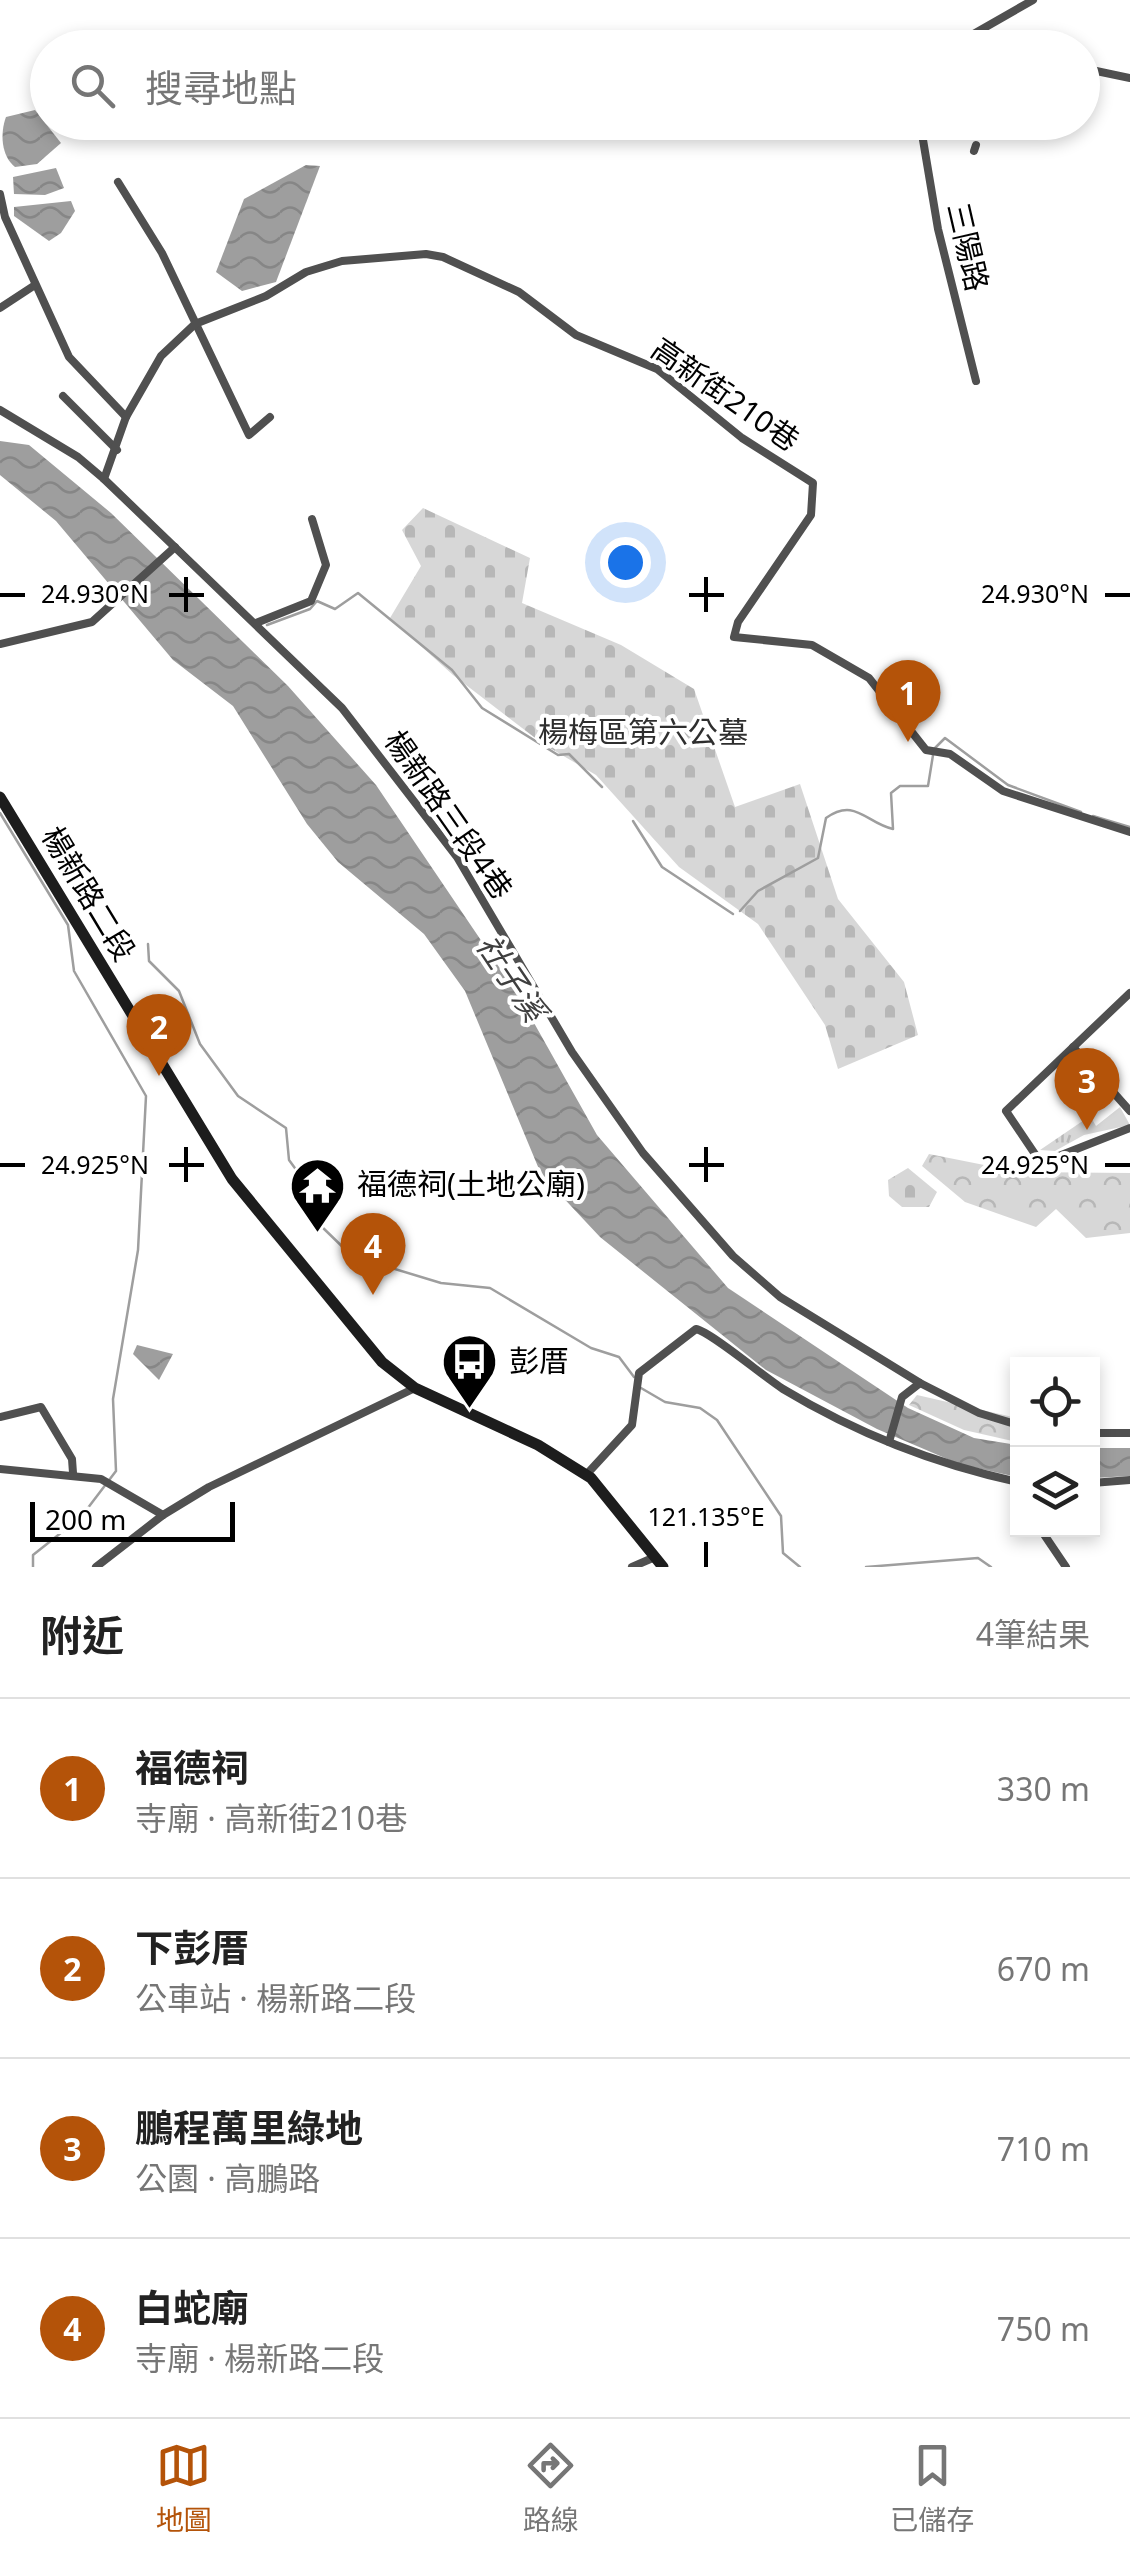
<!DOCTYPE html>
<html lang="zh-TW">
<meta charset="utf-8">
<style>
:root{--surface:#fff;--page:#f6f6f6;--text:#222;--muted:#767676;--line:#e0e0e0;--accent:#b45309}
body{margin:0;font-family:"Noto Sans","Noto Sans TC",sans-serif;background:var(--page);color:var(--text)}
.controls{position:absolute;right:30px;bottom:30px;display:grid;overflow:hidden;border-radius:0px;box-shadow:0 5px 15px #0003}
.controls button{width:90px;height:90px;display:grid;place-items:center;padding:0;border:0;border-bottom:2px solid var(--line);background:var(--surface);color:var(--text);font:50px sans-serif}
.scale{position:absolute;left:30px;bottom:25px;width:205px;box-sizing:border-box;padding-left:10px;border:5px solid #000;border-top:0;font-size:28px;line-height:35px;white-space:nowrap;color:#000;-webkit-text-stroke:8px #fff;paint-order:stroke}
.you{position:absolute;left:625px;top:562px;width:35px;height:35px;margin:-25px;border:8px solid #fff;border-radius:50%;background:#1a73e8;box-shadow:0 0 0 15px #1a73e833}
.badge{display:grid;place-items:center;width:65px;height:65px;border-radius:50%;background:var(--accent);color:#fff;font-size:32px;font-weight:700}
.pin{position:absolute;translate:-50% -82px;filter:drop-shadow(0 2px 5px #0008)}
.pin::after{content:'';position:absolute;top:52px;width:35px;height:30px;background:inherit;clip-path:polygon(0 0,100% 0,50% 100%)}
.list{margin:0;padding:0;list-style:none}
h2{display:flex;justify-content:space-between;align-items:center;height:130px;margin:0;padding:0 40px;font-size:42px}
h2 small{font-size:32px;font-weight:400;color:var(--muted)}
.list li{display:grid;grid-template-columns:65px 1fr auto;gap:30px;align-items:center;box-sizing:border-box;height:180px;padding:0 40px;border-top:2px solid var(--line)}
.list b{display:block;font-size:38px;white-space:nowrap}
.list p{margin:0;font-size:32px;white-space:nowrap;color:var(--muted)}
.list em{font-size:32px;font-style:normal;color:var(--muted)}
.icon{flex:none;width:55px;height:55px;fill:none;stroke:currentColor;stroke-width:2;stroke-linecap:round;stroke-linejoin:round}
.map{position:relative;flex:none;width:1130px;height:1567px;overflow:hidden}
.search{position:absolute;background:var(--surface);box-shadow:0 5px 15px #0003;left:30px;right:30px;top:30px;height:110px;display:flex;align-items:center;gap:25px;box-sizing:border-box;padding:0 35px;border-radius:55px;color:var(--muted);font-size:38px}
.sheet{height:850px;background:var(--surface)}
nav{display:flex;justify-content:space-around;align-items:center;box-sizing:border-box;height:140px;border-top:2px solid var(--line);background:var(--surface);font-size:28px;color:var(--muted)}
nav a{display:grid;justify-items:center;gap:5px}
nav .on{color:var(--accent)}
.map>svg:first-child{display:block}
</style>
<div class="map">
<svg width="1130" height="1567" viewBox="0 0 1130 1567">
<defs>
<pattern id="forest-crowns" width="20" height="18" patternUnits="userSpaceOnUse" patternTransform="scale(2.5)"><rect width="20" height="18" fill="#d7d7d7"/><path d="M2 6a3 3 0 1 1 6 0M12 15a3 3 0 1 1 6 0" fill="none" stroke="#b7b7b7"/></pattern>
<pattern id="cemetery-stones" width="16" height="16" patternUnits="userSpaceOnUse" patternTransform="scale(2.5)"><rect width="16" height="16" fill="#d7d7d7"/><path d="M2 7V4a2 2 0 0 1 4 0v3zM10 15v-3a2 2 0 0 1 4 0v3z" fill="#b7b7b7"/></pattern>
<pattern id="park-tufts" width="24" height="20" patternUnits="userSpaceOnUse" patternTransform="scale(2.5)"><rect width="24" height="20" fill="#d7d7d7"/><path d="M3 7l-1-3M5 7V3M7 7l1-3M15 17l-1-3M17 17v-4M19 17l1-3" fill="none" stroke="#b7b7b7"/></pattern>
<pattern id="water-waves" width="16" height="10" patternUnits="userSpaceOnUse" patternTransform="scale(2.5)"><rect width="16" height="10" fill="#9e9e9e"/><path d="M0 5q4-4 8 0t8 0" fill="none" stroke="#868686"/></pattern>
</defs>
<rect width="100%" height="100%" fill="#fff"/>
<g fill="url(#forest-crowns)">
<polygon points="929,1154 1019,1172 1130,1173 1130,1233 1086,1238 1056,1209 1036,1227 965,1202 922,1166"/>
<polygon points="917,1395 1017,1418 1017,1442 964,1430 909,1405"/>
</g>
<g fill="url(#cemetery-stones)">
<polygon points="423,508 530,558 522,603 621,645 694,689 735,807 800,784 838,899 904,982 918,1035 838,1069 825,1025 758,924 679,867 596,775 543,744 453,675 390,618 421,566 402,530"/>
<polygon points="908,1168 937,1192 929,1207 902,1207 889,1196 888,1180"/>
</g>
<polygon fill="url(#park-tufts)" points="1120,1107 1130,1125 1084,1135 1055,1151 1040,1150 1090,1116 1096,1126"/>
<g fill="url(#water-waves)">
<path d="M35 110 61 143 37 164 15 167C1 156 0 133 6 117Z"/>
<polygon points="306,165 320,166 276,282 242,291 216,272 244,199"/>
<polygon points="56,168 64,188 45,195 14,194 13,177"/>
<polygon points="71,201 75,211 61,233 49,241 14,216 14,207"/>
<polygon points="0,441 29,445 111,513 288,686 376,785 520,998 597,1135 728,1288 908,1408 974,1438 1017,1445 1017,1477 959,1464 877,1429 766,1370 600,1237 541,1174 465,991 424,934 338,862 307,824 233,706 173,660 56,521 0,475"/>
<polygon points="137,1345 173,1354 159,1380 133,1354"/>
<polygon points="1092,1448 1130,1448 1130,1476 1093,1478"/>
</g>
<g fill="none" stroke-linecap="round" stroke-linejoin="round">
<g stroke="#9e9e9e" stroke-width="2.5">
<polyline points="267,625 310,609 317,601 335,609 358,593 452,670 482,708 558,755 569,754 602,787"/>
<polyline points="0,813 68,925 74,971 146,1096 138,1250 113,1399 116,1471 81,1517 33,1555 33,1567"/>
<polyline points="1093,816 1130,827"/>
<polyline points="633,821 662,867 733,914"/>
<path d="M740 911 758 891 818 858 826 818C855 797 866 823 893 829L891 793 900 786H928L934 749 945 738 1008 785 1081 812"/>
<polyline points="148,944 149,961 179,991 200,1044 238,1096 286,1128 289,1160 308,1186 320,1225 352,1256 441,1283 490,1288 591,1348 619,1357 634,1377"/>
<polyline points="641,1388 665,1402 700,1408 717,1420 781,1516 783,1553 800,1567"/>
<polyline points="866,1567 978,1558 991,1567"/>
</g>
<g stroke="#505050" stroke-width="8">
<polyline points="949,48 1033,0"/>
<polyline points="1082,68 1130,78"/>
<polyline points="920,122 938,229 976,381"/>
<polyline points="974,151 976,145"/>
<polyline points="118,182 162,253 249,435 270,417"/>
<polyline points="0,194 5,217 69,357 126,417"/>
<polyline points="0,308 35,285"/>
<polyline points="63,396 117,450"/>
<polyline points="0,410 78,457 104,479 342,708 457,857 572,1052 643,1153 733,1256 780,1297 920,1383 979,1413 1018,1425"/>
<polyline points="104,479 126,417 161,356 195,324 266,296 306,272 342,261 426,254 443,257 519,292 576,335 657,369 742,438 813,483 811,515 738,622 734,637 812,645 869,678 926,750 950,754 1003,791 1130,832"/>
<polyline points="256,623 311,601 326,565 312,519"/>
<polyline points="0,644 92,622 175,547"/>
<polyline points="1130,993 1006,1111 1041,1163 1130,1128"/>
<polyline points="1073,1047 1130,1111"/>
<polyline points="0,1417 41,1407 72,1459 73,1473"/>
<polyline points="1092,1433 1130,1433"/>
<polyline points="889,1442 902,1397 920,1383"/>
<polyline points="0,1469 101,1479 163,1515"/>
<path d="M586 1475 632 1425 639 1373 696 1329C711 1332 764 1377 783 1389 856 1433 935 1464 1018 1482"/>
<polyline points="1092,1483 1130,1480"/>
<polyline points="1041,1530 1066,1567"/>
<polyline points="96,1567 163,1515 209,1487 415,1388"/>
<polyline points="632,1567 655,1557"/>
</g>
<polyline stroke="#1d1d1d" stroke-width="11" points="0,797 232,1179 382,1362 415,1388 538,1445 591,1478 663,1567"/>
</g>
<path fill="none" stroke="#000" stroke-width="4" d="M186 577V612M706 577V612M0 595H25M169 595H204M689 595H724M1105 595H1130M186 1147V1182M706 1147V1182M0 1165H25M169 1165H204M689 1165H724M1105 1165H1130M706 1542V1567"/>
<defs>
<symbol id="temple-pin" viewBox="-11 -11 22 30"><path d="M0 17L-7.5 6A9.5 9.5 0 1 1 7.5 6Z" fill="#000" stroke="#fff"/><path d="M0-6L5-2H3V0L6.5 2.5H4V6H1.5V3h-3V6H-4V2.5H-6.5L-3 0V-2H-5Z" fill="#fff"/></symbol>
<symbol id="bus-pin" viewBox="-11 -11 22 30"><path d="M0 17L-7.5 6A9.5 9.5 0 1 1 7.5 6Z" fill="#000" stroke="#fff"/><path d="M-5-6H5V4H4V6H2V4H-2V6H-4V4H-5ZM-3.5-4V0h7V-4ZM-3.5 1.2v1.5H-2V1.2ZM2 1.2v1.5H3.5V1.2Z" fill="#fff"/></symbol>
</defs>
<g fill-rule="evenodd">
<use href="#temple-pin" x="286" y="1154" width="63" height="86"/>
<use href="#bus-pin" x="438" y="1330" width="63" height="86"/>
</g>
<g text-anchor="middle" stroke-width="8" stroke-linejoin="round" paint-order="stroke">
<g font-size="30" fill="#000" stroke="#fff">
<text transform="translate(967 247) rotate(77)" y="10">三陽路</text>
<text transform="translate(725 395) rotate(35)" y="10">高新街210巷</text>
<text transform="translate(448 815) rotate(55)" y="10">楊新路三段4巷</text>
<text transform="translate(88 894) rotate(59)" y="10">楊新路二段</text>
</g>
<g font-size="30" fill="#2e2e2e" stroke="#fff">
<text x="643" y="743">楊梅區第六公墓</text>
</g>
<g font-size="30" fill="#000" stroke="#fff" text-anchor="start">
<text x="357" y="1195">福德祠(土地公廟)</text>
<text x="509" y="1372">彭厝</text>
</g>
<g font-size="32" font-style="italic" fill="#3f3f3f" stroke="#fff">
<text transform="translate(511 978) rotate(56)" y="11">社子溪</text>
</g>
</g>
<g font-size="25" text-anchor="middle" fill="#000" stroke="#fff" stroke-width="8" stroke-linejoin="round" paint-order="stroke">
<text x="95" y="603">24.930°N</text>
<text x="1035" y="603">24.930°N</text>
<text x="95" y="1174">24.925°N</text>
<text x="1035" y="1174">24.925°N</text>
<text x="706" y="1526">121.135°E</text>
</g>
</svg>
<div class="controls">
<button><svg class="icon" aria-label="locate" viewBox="0 0 24 24"><circle cx="12" cy="12" r="6"/><path d="M12 2v4M12 18v4M2 12h4M18 12h4"/></svg></button>
<button><svg class="icon" aria-label="layers" viewBox="0 0 24 24"><path d="M12 4l9 5-9 5-9-5zM3 14l9 5 9-5"/></svg></button>
</div>
<div class="scale">200 m</div>
<div class="you"></div>
<div class="pin badge" style="left:908px;top:742px">1</div>
<div class="pin badge" style="left:159px;top:1076px">2</div>
<div class="pin badge" style="left:1087px;top:1130px">3</div>
<div class="pin badge" style="left:373px;top:1295px">4</div>
<div class="search"><svg class="icon" aria-label="search" viewBox="0 0 24 24"><circle cx="10" cy="10" r="6"/><path d="M15 15l6 6"/></svg>搜尋地點</div>
</div>
<section class="sheet">
<h2>附近<small>4筆結果</small></h2>
<ul class="list">
<li><span class="badge">1</span><div><b>福德祠</b><p>寺廟 · 高新街210巷</p></div><em>330 m</em></li>
<li><span class="badge">2</span><div><b>下彭厝</b><p>公車站 · 楊新路二段</p></div><em>670 m</em></li>
<li><span class="badge">3</span><div><b>鵬程萬里綠地</b><p>公園 · 高鵬路</p></div><em>710 m</em></li>
<li><span class="badge">4</span><div><b>白蛇廟</b><p>寺廟 · 楊新路二段</p></div><em>750 m</em></li>
</ul>
</section>
<nav>
<a class="on"><svg class="icon" aria-label="map" viewBox="0 0 24 24"><path d="M3 6l6-2 6 2 6-2v14l-6 2-6-2-6 2zM9 4v14M15 6v14"/></svg>地圖</a>
<a><svg class="icon" aria-label="directions" viewBox="0 0 24 24"><path d="M12 3l9 9-9 9-9-9zM9 14v-3h6M13 9l2 2-2 2"/></svg>路線</a>
<a><svg class="icon" aria-label="saved" viewBox="0 0 24 24"><path d="M7 4h10v16l-5-4-5 4z"/></svg>已儲存</a>
</nav>
